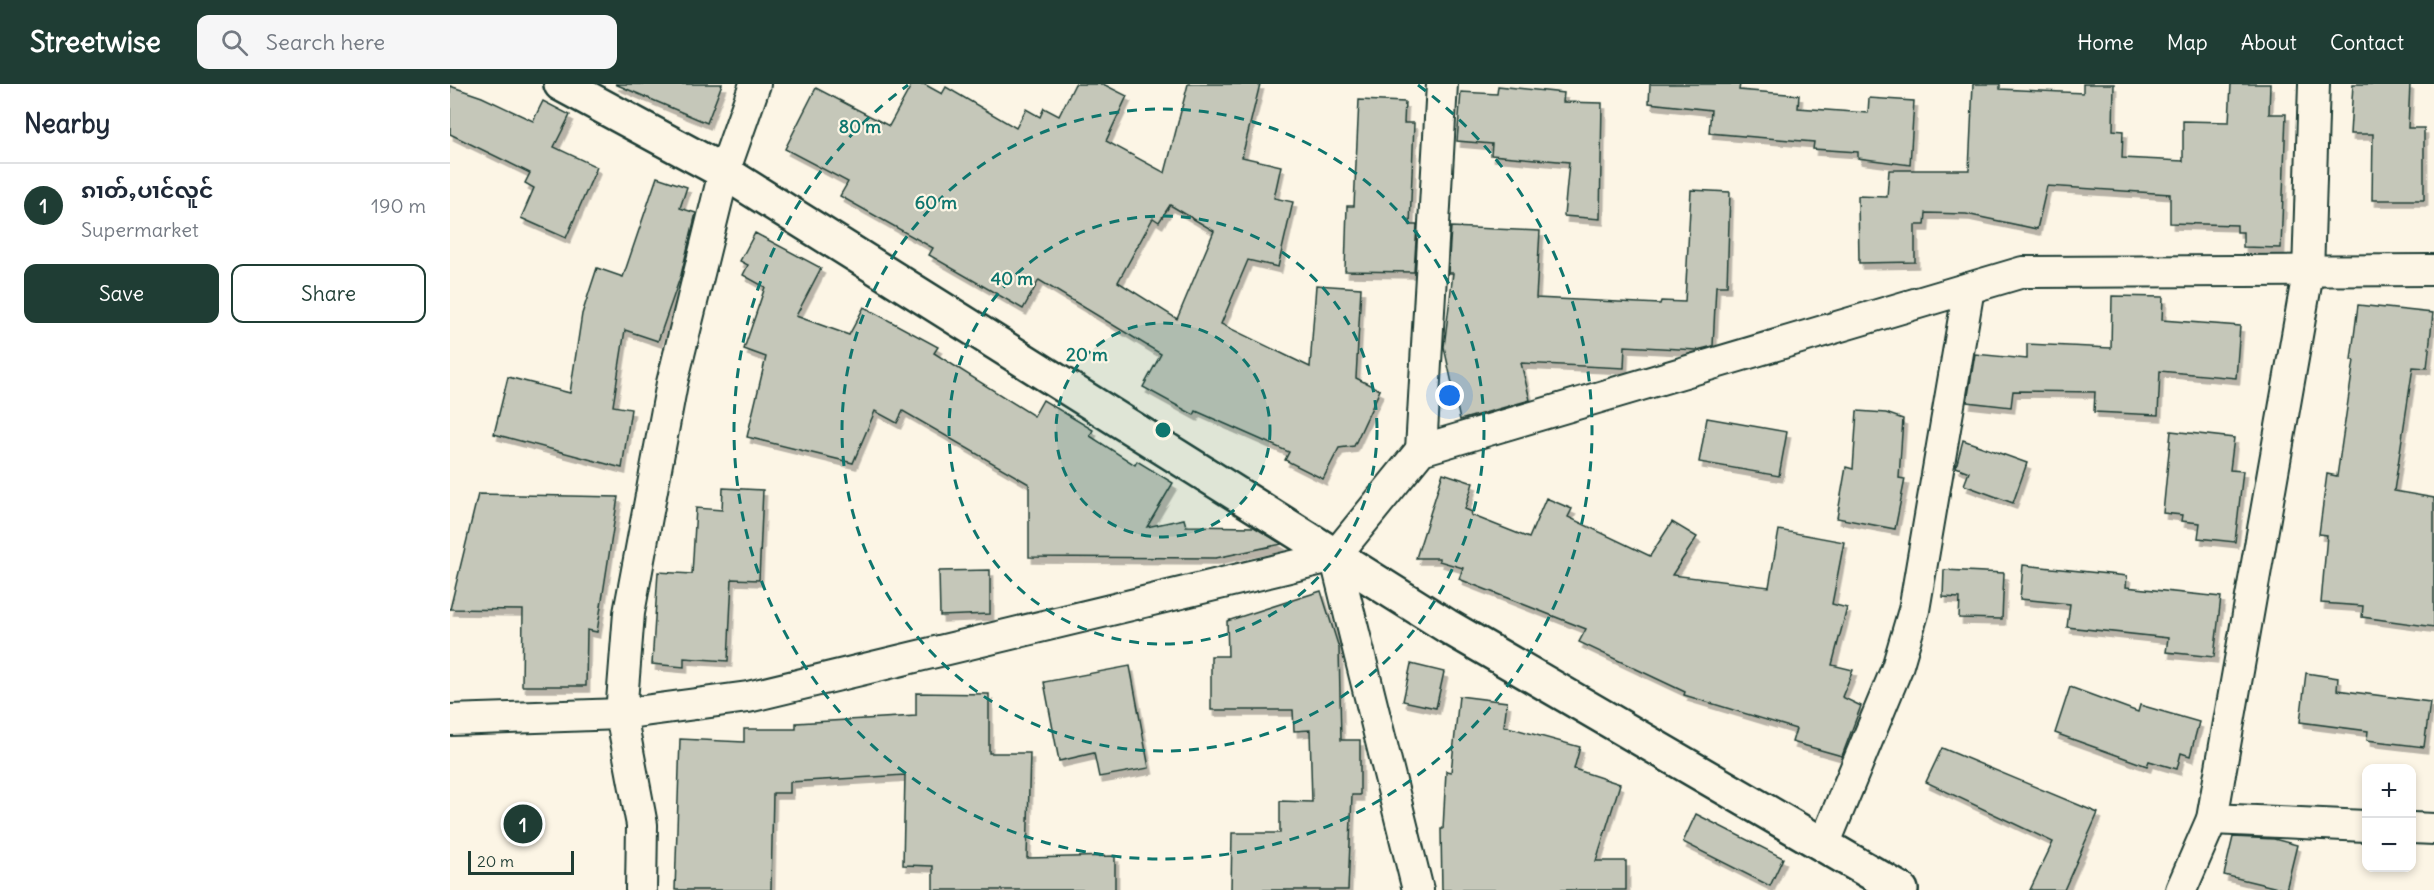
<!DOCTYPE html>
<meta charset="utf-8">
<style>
:root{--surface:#fff;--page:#f6f6f7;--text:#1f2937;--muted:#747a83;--line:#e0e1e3;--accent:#1f3d34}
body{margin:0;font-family:Delius,"Noto Sans Myanmar",sans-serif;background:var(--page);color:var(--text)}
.controls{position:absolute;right:18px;bottom:18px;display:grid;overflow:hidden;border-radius:12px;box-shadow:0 3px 9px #0003}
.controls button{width:54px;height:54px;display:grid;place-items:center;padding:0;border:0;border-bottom:2px solid var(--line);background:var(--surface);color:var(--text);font:30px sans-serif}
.scale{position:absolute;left:18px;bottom:15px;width:106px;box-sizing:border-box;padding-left:6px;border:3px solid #1f3d34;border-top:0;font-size:16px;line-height:21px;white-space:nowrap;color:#1f3d34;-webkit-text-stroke:4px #fcf5e5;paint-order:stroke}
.you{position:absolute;left:1000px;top:312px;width:21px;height:21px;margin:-15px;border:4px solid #fff;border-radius:50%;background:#1a73e8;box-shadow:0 0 0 9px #1a73e833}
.badge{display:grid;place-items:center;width:39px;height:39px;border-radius:50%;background:var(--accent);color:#fff;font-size:20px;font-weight:700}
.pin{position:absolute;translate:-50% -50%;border:3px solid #fff;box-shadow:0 2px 6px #0006}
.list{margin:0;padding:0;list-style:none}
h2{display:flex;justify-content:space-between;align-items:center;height:78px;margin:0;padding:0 24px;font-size:26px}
h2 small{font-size:20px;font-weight:400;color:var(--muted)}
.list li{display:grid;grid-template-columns:39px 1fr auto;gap:18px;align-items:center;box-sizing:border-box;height:84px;padding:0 24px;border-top:2px solid var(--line)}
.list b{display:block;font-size:22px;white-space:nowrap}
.list p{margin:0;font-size:20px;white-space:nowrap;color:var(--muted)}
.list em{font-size:20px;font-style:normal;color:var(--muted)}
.actions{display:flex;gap:12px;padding:18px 24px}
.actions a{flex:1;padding:14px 0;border:2px solid var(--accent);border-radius:12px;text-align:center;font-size:21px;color:var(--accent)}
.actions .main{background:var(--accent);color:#fff}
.icon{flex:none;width:33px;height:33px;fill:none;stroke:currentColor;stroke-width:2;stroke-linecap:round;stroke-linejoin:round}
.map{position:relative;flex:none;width:1984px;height:806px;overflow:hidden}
header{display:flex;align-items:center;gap:36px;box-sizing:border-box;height:84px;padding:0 30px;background:var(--accent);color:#fff}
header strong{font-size:28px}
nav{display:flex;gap:33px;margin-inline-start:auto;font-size:21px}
.search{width:420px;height:54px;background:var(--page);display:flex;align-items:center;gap:15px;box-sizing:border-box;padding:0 21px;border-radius:12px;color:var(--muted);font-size:22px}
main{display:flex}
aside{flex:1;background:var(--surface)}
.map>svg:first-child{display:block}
</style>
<header>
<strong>Streetwise</strong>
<div class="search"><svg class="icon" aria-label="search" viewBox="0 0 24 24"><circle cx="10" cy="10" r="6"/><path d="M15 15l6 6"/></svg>Search here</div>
<nav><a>Home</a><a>Map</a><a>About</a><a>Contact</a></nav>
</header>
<main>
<aside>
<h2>Nearby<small></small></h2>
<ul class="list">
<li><span class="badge">1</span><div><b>ၵၢတ်ႇပၢင်လူင်</b><p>Supermarket</p></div><em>190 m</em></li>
</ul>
<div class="actions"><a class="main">Save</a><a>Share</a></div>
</aside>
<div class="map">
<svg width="1984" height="806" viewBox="0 0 1984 806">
<defs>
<filter id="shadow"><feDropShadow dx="3.5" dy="6" stdDeviation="0" flood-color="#0004"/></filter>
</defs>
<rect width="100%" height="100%" fill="#fcf5e5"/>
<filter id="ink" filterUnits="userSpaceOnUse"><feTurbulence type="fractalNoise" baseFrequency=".0167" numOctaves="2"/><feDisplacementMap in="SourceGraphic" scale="12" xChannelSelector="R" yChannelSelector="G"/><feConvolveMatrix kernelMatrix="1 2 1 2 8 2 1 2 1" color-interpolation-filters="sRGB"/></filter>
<g filter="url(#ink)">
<g fill="#c5c7b9" stroke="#1f3d34" stroke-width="1.5" fill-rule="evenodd" filter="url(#shadow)">
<polygon points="165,0 272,0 257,39"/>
<path d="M462 0H474L492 10 496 3 566 44 576 25 590 33 594 24 609 32 625 0H653L677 12 656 57 715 89 738 0H810L792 73 831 82 824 114 843 118 828 183 798 176 771 240 860 283 866 201 911 204 906 294 930 306 904 362 889 364 873 395 835 376 839 368 746 327 744 331 693 303 711 270 589 196 573 225 479 171 483 164 390 112 398 98 335 65 366 4 439 42ZM720 121 764 147 727 235 668 198 703 134 709 138Z"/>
<polygon points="1200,0 1290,0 1289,6 1349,11 1348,24 1418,29 1419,14 1464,17 1460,81 1408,74 1408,68 1363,65 1364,58 1259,49 1261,26 1199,19"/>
<polygon points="1523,0 1550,0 1550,5 1633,9 1633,0 1664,0 1663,46 1673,47 1672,74 1733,77 1733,37 1779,38 1781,0 1820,0 1819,30 1836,30 1831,164 1793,163 1793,148 1787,148 1787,141 1720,139 1720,110 1597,102 1587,145 1516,130 1476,129 1475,141 1465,141 1465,178 1409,179 1408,112 1437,113 1439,86 1519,86"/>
<polygon points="1903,0 1960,0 1958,44 1974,44 1974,116 1922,116 1923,50 1900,50"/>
<polygon points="0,2 32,13 83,37 93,17 120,31 104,63 147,83 116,154 71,134 84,104 75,99 80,89 0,50"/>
<polygon points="1048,2 1114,9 1113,18 1152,19 1150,135 1114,132 1119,78 1041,71 1042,60 1007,57 1011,8 1047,10"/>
<polygon points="909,16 955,18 954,39 964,39 960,141 967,141 964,188 895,187 897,122 904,122"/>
<polygon points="207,93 237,103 230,124 246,129 231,191 208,257 175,246 163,322 181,325 172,384 44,350 58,293 120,309 132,230 147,184 173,193"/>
<polygon points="1241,106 1280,108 1277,202 1266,202 1263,262 1247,266 1175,262 1174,284 1071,279 1080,316 1010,336 994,263 1003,189 998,189 1001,143 1090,147 1086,214 1210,220 1211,217 1235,218"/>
<polygon points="305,149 371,184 346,232 399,251 414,223 488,263 484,269 584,332 593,316 643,346 640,352 685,381 687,377 723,399 697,443 734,435 736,442 804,443 832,460 766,474 579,473 579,400 453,327 447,339 425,327 403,379 297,353 316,273 294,265 315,203 293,191 298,181 290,177"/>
<polygon points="1662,212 1713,213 1712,236 1790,242 1786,294 1710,287 1708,331 1644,328 1645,308 1563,307 1561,323 1517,318 1525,270 1577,275 1577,260 1661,264"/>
<polygon points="1908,221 1983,229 1977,284 1963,283 1944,407 1984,414 1984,543 1912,533 1913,522 1871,519 1877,451 1869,450 1877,390 1887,392 1904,276 1901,276"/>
<polygon points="1407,327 1436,329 1453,335 1449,394 1455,395 1445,445 1387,434 1396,383 1403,385"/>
<polygon points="1257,334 1337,348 1329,392 1249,378"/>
<polygon points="1721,347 1784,354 1780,386 1793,387 1785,458 1748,454 1750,439 1731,437 1732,431 1713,429"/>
<polygon points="1513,356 1577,379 1563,419 1514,401 1519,388 1506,383"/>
<polygon points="993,389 1023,399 1015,425 1022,428 1021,431 1079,454 1096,414 1122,425 1118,433 1200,472 1222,438 1247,453 1222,491 1319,503 1329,446 1394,458 1382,520 1397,524 1382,581 1403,586 1392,613 1411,622 1392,672 1342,658 1346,645 1234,611 1235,608 1129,558 1136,545 1009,495 1013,484 989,477 989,474 966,474"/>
<polygon points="273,404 313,406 309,496 282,495 278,577 234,574 234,583 202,580 208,488 242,490 246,424 272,426"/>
<polygon points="28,410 168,413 147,548 137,546 136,602 72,602 73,526 0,525"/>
<polygon points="1573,481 1677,492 1676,503 1771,513 1764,573 1716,568 1718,554 1617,543 1620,520 1570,515"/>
<polygon points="540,486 540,530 490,532 489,487"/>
<polygon points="1494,486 1554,489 1552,535 1509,534 1510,514 1493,513"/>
<polygon points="871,507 889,564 891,656 910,656 910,711 902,711 898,806 781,806 782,749 830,749 830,717 862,718 860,646 844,647 843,626 761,626 761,572 778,572 777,537"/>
<polygon points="961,580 994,588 986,624 953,617"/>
<polygon points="680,582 699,684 649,693 644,669 609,677 594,598"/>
<polygon points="1856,589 1888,594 1887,606 1980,618 1974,663 1917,656 1918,647 1850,638"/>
<polygon points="1620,603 1688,628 1690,621 1749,638 1740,672 1731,669 1727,685 1699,677 1697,682 1605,649"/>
<polygon points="466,609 539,610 539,669 580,669 577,774 665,772 665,806 483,806 483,782 453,781 455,691 340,698 340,709 323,709 321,806 225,806 230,655 294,658 294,645 346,645 346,639 466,632"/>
<polygon points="1009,612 1057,618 1054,642 1130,663 1124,685 1170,700 1146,777 1176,777 1176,806 992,806 991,745 993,745 996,687 1001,688"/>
<polygon points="1492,664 1648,729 1614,806 1580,806 1603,758 1476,698"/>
<polygon points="1246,730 1333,774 1320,802 1233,758"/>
<polygon points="1783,753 1824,755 1847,761 1836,806 1774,791"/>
</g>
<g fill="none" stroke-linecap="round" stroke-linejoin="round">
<defs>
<g id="minor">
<polyline points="971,366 992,0"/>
<polyline points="885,472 968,806"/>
<polyline points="0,636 171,630 298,613 885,472 971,366 1573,188 1984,186"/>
<polyline points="1762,735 1916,742"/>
<polyline points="1962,744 1984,745"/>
<polyline points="1374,761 1447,584 1464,526 1519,204"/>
<polyline points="191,806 192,741 171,630 179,529 222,299 274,88 305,0"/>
<polyline points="1731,806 1762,735 1858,189 1864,0"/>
</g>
<polyline id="trunk" points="111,0 274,88 997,542 1451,806"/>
</defs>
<use href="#minor" stroke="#1f3d34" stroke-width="34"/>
<use href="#trunk" stroke="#1f3d34" stroke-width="38"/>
<use href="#minor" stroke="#fcf5e5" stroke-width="30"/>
<use href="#trunk" stroke="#fcf5e5" stroke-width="33"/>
</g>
</g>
<circle cx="713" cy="346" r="107" fill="#0f766e" fill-opacity=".12"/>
<g fill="none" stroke="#0f766e" stroke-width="3" stroke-dasharray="10 8">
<circle cx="713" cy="346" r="107"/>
<circle cx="713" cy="346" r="214"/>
<circle cx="713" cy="346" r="321"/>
<path d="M968 1A429 429 0 1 1 458 1"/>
</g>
<circle cx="713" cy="346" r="9" fill="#0f766e" stroke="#fcf5e5" stroke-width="3"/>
<g font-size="18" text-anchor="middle" font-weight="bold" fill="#0f766e" stroke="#fcf5e5" stroke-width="4.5" stroke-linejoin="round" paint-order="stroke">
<text x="410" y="49">80 m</text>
<text x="486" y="125">60 m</text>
<text x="562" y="201">40 m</text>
<text x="637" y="277">20 m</text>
</g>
</svg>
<div class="controls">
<button>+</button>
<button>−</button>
</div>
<div class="scale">20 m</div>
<div class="you"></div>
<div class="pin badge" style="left:73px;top:740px">1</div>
</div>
</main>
